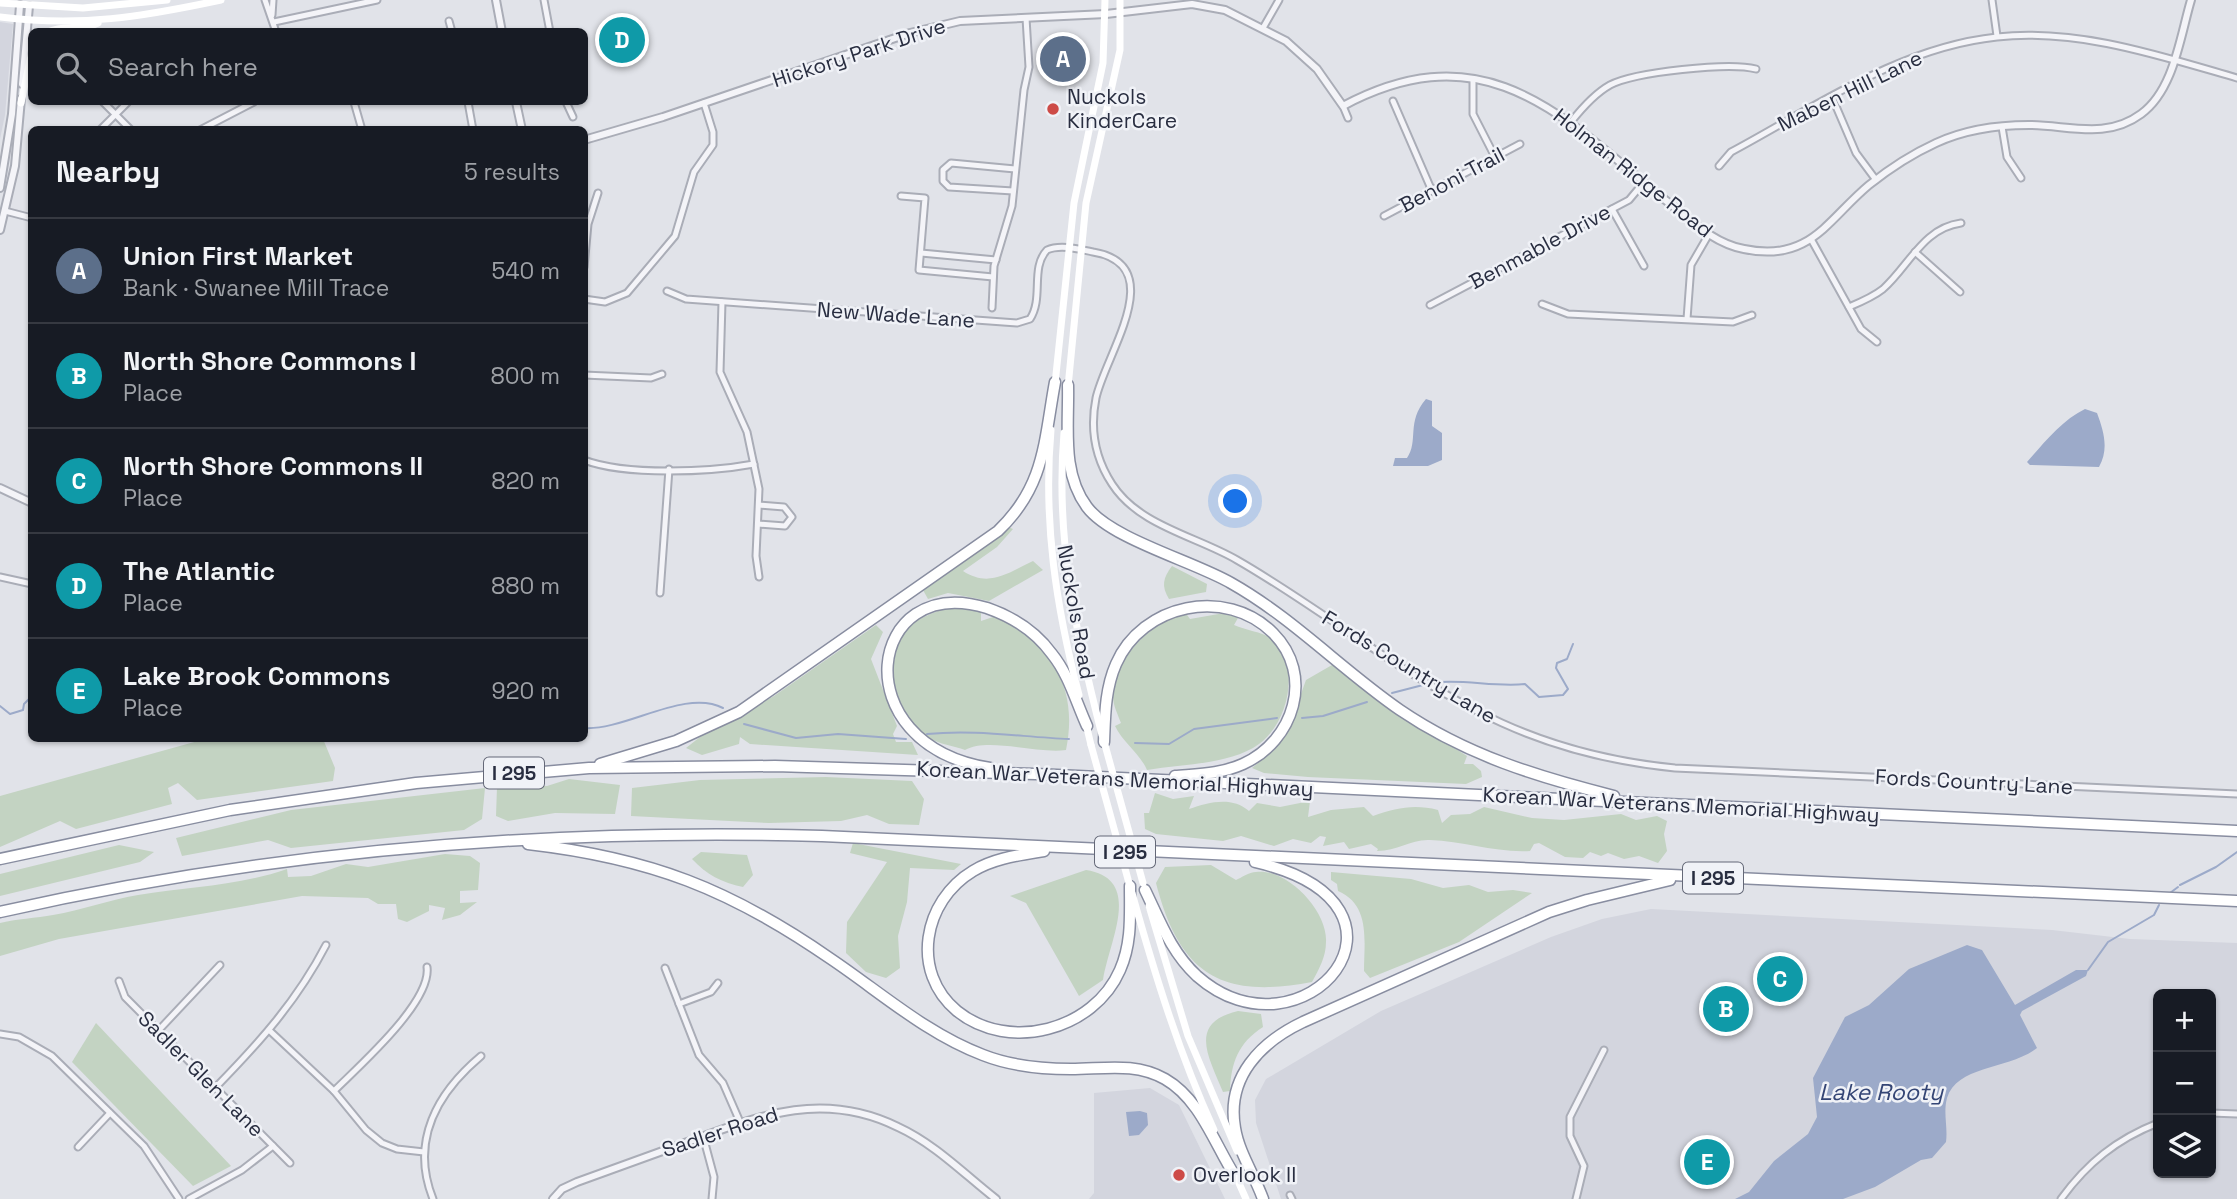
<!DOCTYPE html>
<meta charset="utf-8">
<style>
:root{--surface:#171b24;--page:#242831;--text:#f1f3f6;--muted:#9ea1a6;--line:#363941;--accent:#d93025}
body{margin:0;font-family:"Space Grotesk",sans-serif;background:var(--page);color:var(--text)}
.controls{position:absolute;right:21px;bottom:21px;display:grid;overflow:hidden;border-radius:10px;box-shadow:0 2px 5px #0004}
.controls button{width:63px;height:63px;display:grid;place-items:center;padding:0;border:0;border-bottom:2px solid var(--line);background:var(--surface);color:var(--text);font:35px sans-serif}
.you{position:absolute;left:1236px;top:502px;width:24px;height:24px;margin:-18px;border:5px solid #fff;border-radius:50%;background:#1a73e8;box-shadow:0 0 0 10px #1a73e833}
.badge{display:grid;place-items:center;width:46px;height:46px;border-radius:50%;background:var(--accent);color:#fff;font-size:23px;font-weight:700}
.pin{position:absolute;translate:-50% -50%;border:4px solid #fff;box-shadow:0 2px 7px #0006}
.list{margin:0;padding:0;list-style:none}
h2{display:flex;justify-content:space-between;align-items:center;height:91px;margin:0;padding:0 28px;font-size:30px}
h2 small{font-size:23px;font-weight:400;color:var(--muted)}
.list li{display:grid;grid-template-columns:46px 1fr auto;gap:21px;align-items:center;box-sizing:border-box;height:105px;padding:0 28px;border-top:2px solid var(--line)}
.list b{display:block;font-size:26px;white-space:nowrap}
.list p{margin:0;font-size:23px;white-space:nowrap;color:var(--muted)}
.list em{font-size:23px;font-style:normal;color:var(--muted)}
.icon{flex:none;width:38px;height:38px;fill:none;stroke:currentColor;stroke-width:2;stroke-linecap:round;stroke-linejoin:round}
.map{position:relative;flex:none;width:2237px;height:1199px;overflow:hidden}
.search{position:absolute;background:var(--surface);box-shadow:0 2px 5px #0004;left:28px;top:28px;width:560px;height:77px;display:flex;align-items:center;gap:18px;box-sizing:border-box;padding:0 24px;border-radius:10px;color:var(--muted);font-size:26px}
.panel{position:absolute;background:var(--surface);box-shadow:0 2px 5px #0004;left:28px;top:126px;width:560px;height:616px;border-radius:10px}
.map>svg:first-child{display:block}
</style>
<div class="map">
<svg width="2237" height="1199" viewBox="0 0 2237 1199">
<rect width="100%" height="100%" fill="#e1e3e9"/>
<g fill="#d3d5de" fill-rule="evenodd">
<polygon points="0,22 13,24 5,115 0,139"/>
<path d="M1651 909 2052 930 2130 939 2237 943V1199H1281L1256 1123 1255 1100 1266 1079 1381 1011 1551 937 1602 919ZM2158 994H2211V1173H2158Z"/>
<polygon points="1150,1088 1179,1105 1225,1199 1089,1199 1094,1193 1094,1093"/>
</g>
<g fill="#c3d3c2">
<path d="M1008 527 1013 529 997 547 963 571C989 588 1008 573 1033 561L1043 570 989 601 948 593 928 599 923 590Z"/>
<path d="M1172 566 1207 584 1206 592 1169 599C1161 586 1163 578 1172 566Z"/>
<path d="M948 607 981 611V621L996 616C1051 645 1079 686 1066 750 1037 754 988 737 965 750 954 746 939 744 929 738 899 718 878 673 898 638 908 621 931 614 948 607Z"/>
<path d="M1185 612 1190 619 1230 612 1238 618 1234 625C1249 632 1272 632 1281 648 1299 680 1284 731 1253 748 1222 765 1182 764 1147 770 1139 752 1123 743 1115 726L1121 723C1118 715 1113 705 1113 697 1114 656 1151 624 1185 612Z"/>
<polygon points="876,625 883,632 871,659 897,726 893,734 896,742 912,742 918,755 750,744 740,737 739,744 702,755 686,748 700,737 774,696"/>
<polygon points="1332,665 1390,707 1467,756 1464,764 1473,764 1481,771 1482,777 1466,784 1308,777 1264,773 1252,768 1275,749 1288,730 1306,680"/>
<polygon points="205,739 323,739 335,768 333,781 197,800 178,783 168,788 172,804 76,829 60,821 0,847 0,796"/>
<polygon points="826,777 912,781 924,799 919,825 889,824 867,815 841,821 769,823 631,816 632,788 700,780"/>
<polygon points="569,779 620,785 615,814 555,813 508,821 496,816 497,787 547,786"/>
<polygon points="485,788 482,819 464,830 291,848 268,840 182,856 176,838 291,810"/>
<path d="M1155 793 1173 799 1194 796 1189 809C1209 802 1232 796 1249 811L1257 803 1280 807 1310 801 1308 817 1331 810 1364 807 1373 816C1396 808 1414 804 1438 810L1442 823 1451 815 1470 814 1484 807 1532 818 1564 820 1621 814 1636 820 1657 816 1667 821 1664 834 1667 851 1658 863 1639 856 1624 859 1608 853 1601 856 1590 852 1583 858 1565 857 1539 843 1534 844 1530 851C1496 853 1464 841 1430 840 1411 839 1398 851 1377 851L1378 849 1371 844 1349 849 1344 842 1323 846 1326 837 1320 836 1311 843 1293 839 1274 846 1241 836 1223 841 1156 834 1145 829 1144 813H1149Z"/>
<polygon points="853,843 961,864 954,870 910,868 907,902 898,936 900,968 886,978 866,972 846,953 847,922 887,862 850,853"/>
<polygon points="119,845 154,852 140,862 0,896 0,874"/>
<path d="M701 852 747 855 753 875 743 887C722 883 706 874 692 859Z"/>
<path d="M445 854 470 856 480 863 478 890 460 891V903L477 902 460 915 442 920 445 908 429 905V911L407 922 398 919 396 904H378L368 898 302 896 59 939 0 956V923C15 919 37 918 53 915 82 910 109 900 138 895 188 887 238 886 287 869L288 877 311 876 346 864 368 867Z"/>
<path d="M1211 865 1236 880C1241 878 1249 872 1256 872 1287 868 1328 911 1326 942 1326 957 1319 969 1312 982 1219 1000 1179 972 1156 883L1165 867Z"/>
<path d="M1086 870C1144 879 1109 941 1103 980L1079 996 1026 903 1010 896Z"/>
<path d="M1331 872 1411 879 1443 888 1469 885 1488 892 1513 890 1532 893 1459 942 1370 978 1364 971C1364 942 1371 905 1338 891L1337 884 1331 880Z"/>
<path d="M1238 1011 1261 1014 1263 1027C1238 1043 1231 1063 1230 1091L1223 1092C1209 1057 1187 1023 1238 1011Z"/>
<polygon points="96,1023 231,1166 193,1186 72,1062"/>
</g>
<g fill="#9caac9">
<path d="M1426 399 1432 401V426L1442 433V460L1428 466H1393L1395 458H1407C1419 441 1406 422 1426 399Z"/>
<path d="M2085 409 2097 413C2104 432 2109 449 2099 467L2030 465 2027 462C2044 443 2062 420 2085 409Z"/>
<path d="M1967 945 1982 950 2015 1005 2076 970H2088L2086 976 2022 1011 2020 1015 2037 1048C2008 1070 1957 1065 1947 1098 1943 1113 1948 1127 1946 1142L1932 1158 1921 1160 1875 1187 1843 1199H1735L1749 1192 1774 1161 1808 1134 1817 1117 1813 1078 1845 1017 1869 1005 1909 969Z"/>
<polygon points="1140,1111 1147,1113 1148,1125 1139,1135 1129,1136 1126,1112"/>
</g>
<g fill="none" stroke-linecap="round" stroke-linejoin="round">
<g stroke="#9caac9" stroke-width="2">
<path d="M1440 682C1469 680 1496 687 1525 684L1539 697 1563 695 1568 689 1556 668 1557 663 1567 659 1573 644"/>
<polyline points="1392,693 1423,685"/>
<polyline points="0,706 10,714 23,710 24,704 32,696"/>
<polyline points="1302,718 1323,716 1367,702"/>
<polyline points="744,724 796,738 838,734 906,739"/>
<path d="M584 728C625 731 685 688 723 708"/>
<path d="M927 734C975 729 1021 737 1069 739"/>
<polyline points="308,738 313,738"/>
<polyline points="1135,743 1169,744 1194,729 1277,718"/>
<polyline points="2180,885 2216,867 2237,852"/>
<polyline points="2170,893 2178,887"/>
<polyline points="2088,970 2108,942 2154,915 2159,905"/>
</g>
<defs>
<g id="minor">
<polyline points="265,0 276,32"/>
<polyline points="544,0 550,32"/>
<polyline points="1992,0 1997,36"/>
<polyline points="272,15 273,0"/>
<polyline points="449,21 452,32"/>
<polyline points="274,22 377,0"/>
<polyline points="1263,28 1279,0"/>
<polyline points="1473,79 1473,114 1495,157"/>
<polyline points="1832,97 1856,153 1876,180"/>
<polyline points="1393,101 1432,191"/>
<polyline points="103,102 131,130"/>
<polyline points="354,102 362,130"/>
<polyline points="468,102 473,130"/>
<polyline points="566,102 573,117"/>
<polyline points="1343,106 1348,118"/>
<path d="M1571 122C1582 108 1594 94 1610 85 1635 72 1729 62 1756 69"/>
<polyline points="2002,127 2007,157 2021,178"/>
<polyline points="100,130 128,102"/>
<polyline points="200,130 254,102"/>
<path d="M1719 166 1731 152C1815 107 1900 47 1997 37 2078 28 2161 56 2237 78"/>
<polyline points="1013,191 949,187 943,181 943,170 951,163 1015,169"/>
<polyline points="901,196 925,198 919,270 993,277"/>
<polyline points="1612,209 1644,266"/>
<polyline points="5,211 32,218"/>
<polyline points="1384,216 1520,144"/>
<polyline points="1811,239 1861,329 1877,342"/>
<polyline points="1915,252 1960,292"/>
<polyline points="921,253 996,260"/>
<polyline points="584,267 588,224 598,193"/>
<path d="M667 291 686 299 1017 323 1030 319C1044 298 1030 268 1047 250 1060 244 1079 249 1093 252 1171 265 1105 355 1096 398 1090 428 1095 458 1112 484 1139 526 1196 536 1237 560 1326 611 1408 681 1502 723 1557 748 1615 762 1675 768L2237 794"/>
<polyline points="584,299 605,302 627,293 675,236 694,172 713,145 713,132 704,103"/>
<polyline points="722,302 720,372 747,432 759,489 756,556 759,577"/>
<polyline points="1542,304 1568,314 1733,322 1752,315"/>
<polyline points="1430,305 1629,200 1644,182"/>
<path d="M1849 307C1861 302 1873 297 1883 289 1909 266 1923 228 1961 223"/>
<polyline points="992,308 994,266 1012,206 1024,90 1029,67 1026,18"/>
<polyline points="1687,319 1691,265 1709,234"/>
<polyline points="584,375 651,378 662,374"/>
<path d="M584 460C626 476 710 472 754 464"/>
<polyline points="758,524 785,526 792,517 784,507 759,505"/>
<polyline points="0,577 32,584"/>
<polyline points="660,593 669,469"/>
<polyline points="665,968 699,1055 723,1083 740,1122"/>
<polyline points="119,981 125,997 290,1163"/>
<polyline points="679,1004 711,992 718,983"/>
<polyline points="158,1031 220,965"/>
<polyline points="270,1031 334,1091 366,1130 382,1143 397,1149 424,1152"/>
<polyline points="0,1034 19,1037 52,1056 144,1146 179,1199"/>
<path d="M215 1088C259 1043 297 1001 326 945"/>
<path d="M334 1091C358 1067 432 1002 427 967"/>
<polyline points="2211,1113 2237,1114"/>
<polyline points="703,1136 714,1177 712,1199"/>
<polyline points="78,1147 110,1113"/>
<polyline points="1290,1195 1292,1199"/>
<polyline points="189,1199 242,1170 273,1146"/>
<path d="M433 1199C410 1141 437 1093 481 1056"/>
<polyline points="1576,1199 1584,1166 1570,1136 1570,1117 1604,1050"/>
<path d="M2061 1199C2087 1163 2117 1139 2158 1123"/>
</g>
<g id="tertiary">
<polyline points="496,0 502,32"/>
<polyline points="22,84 29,6"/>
<polyline points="516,102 522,130"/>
<path d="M584 140 663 117 910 33 960 21 1106 14 1192 4 1225 10 1286 41 1317 69 1343 106C1484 31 1560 113 1664 199 1689 218 1712 243 1744 249 1810 263 1828 219 1869 185 1889 169 1912 154 1936 143 1964 130 1998 125 2029 125 2068 125 2106 140 2141 114 2174 90 2180 37 2191 0"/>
<polyline points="0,188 12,114 20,5"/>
<polyline points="0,230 15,166 21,99"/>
<polyline points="0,488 32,503"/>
<path d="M553 1199 562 1189 577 1182C616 1168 654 1154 693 1140 763 1114 825 1091 898 1127 935 1144 964 1174 996 1199"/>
</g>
<g id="motorway">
<path d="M1068 385C1069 427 1061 472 1087 507 1111 539 1193 561 1231 583 1293 618 1342 670 1400 710 1466 755 1538 777 1614 796"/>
<path d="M1104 742C1105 716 1105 689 1116 664 1142 604 1226 586 1273 633 1315 675 1294 741 1243 764 1221 774 1198 774 1175 776"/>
<path d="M600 764 676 741 739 712 998 531C1045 486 1044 442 1055 382"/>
<path d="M990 768C841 744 867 571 987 608 1013 617 1036 632 1052 654 1069 675 1076 702 1087 726"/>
<path d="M528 844C650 858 730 889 831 959 880 992 927 1034 983 1055 1011 1066 1041 1069 1071 1069 1104 1069 1135 1062 1165 1079 1200 1099 1214 1143 1235 1176"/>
<path d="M1044 851C1020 855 994 858 973 871 923 901 910 972 957 1011 1009 1053 1094 1030 1120 970 1132 943 1130 915 1130 886"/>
<polyline points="0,859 230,810 416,783 589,768 775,766 1036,774 2237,831"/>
<path d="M1145 890C1160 921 1171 952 1197 976 1303 1069 1442 905 1255 862"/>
<path d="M0 912C270 851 545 828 822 836L2237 901"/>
<path d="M1263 1199C1255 1176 1239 1153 1235 1128 1226 1077 1261 1042 1303 1022L1549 912 1587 900 1670 880"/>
</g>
</defs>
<use href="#minor" stroke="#aaadb7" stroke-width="9"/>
<use href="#tertiary" stroke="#aaadb7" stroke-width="10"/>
<use href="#motorway" stroke="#888da0" stroke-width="13"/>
<use href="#minor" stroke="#f4f4f8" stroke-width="5"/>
<use href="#tertiary" stroke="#f4f4f8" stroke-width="6"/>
<g stroke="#fff" stroke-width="7">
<polyline points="0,3 83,8 167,0"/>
<path d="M0 17C81 27 141 17 221 0"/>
<path d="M48 32C64 24 82 31 98 23"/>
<polyline points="21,103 32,51"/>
<polyline points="1055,384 1074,203 1103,63 1105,0"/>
<polyline points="1068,387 1086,203 1120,50 1120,0"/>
<path d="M1051 430C1043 521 1056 607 1079 695"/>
<path d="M1064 433C1055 538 1076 635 1102 735"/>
<polyline points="1086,724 1091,745"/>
<path d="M1132 893C1155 975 1179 1053 1214 1130"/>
<polyline points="1149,906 1188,1036 1237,1151"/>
<polyline points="1234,1172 1246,1199"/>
</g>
<use href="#motorway" stroke="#fff" stroke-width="10"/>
<g stroke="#fff" stroke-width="7">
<polyline points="1091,745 1129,883"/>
<polyline points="1105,745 1143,883"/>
</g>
</g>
<g fill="#cd4b47" stroke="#f0f2f7" stroke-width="2.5">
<circle cx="1053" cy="109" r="7"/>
<circle cx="1179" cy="1175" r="7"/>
</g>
<g text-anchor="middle" stroke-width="5" stroke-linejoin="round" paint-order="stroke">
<g fill="#f0f2f7" stroke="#656978" stroke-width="2">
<rect x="484" y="757.5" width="60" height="31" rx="5"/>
<rect x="1095" y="836.5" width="60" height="31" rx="5"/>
<rect x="1683" y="862.5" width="60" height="31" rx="5"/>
</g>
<g font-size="19" font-weight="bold" fill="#292e41">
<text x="514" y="780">I 295</text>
<text x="1125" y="859">I 295</text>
<text x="1713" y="885">I 295</text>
</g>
<g font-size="21" fill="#292e41" stroke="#f0f2f7">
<text transform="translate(859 53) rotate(-18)" y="7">Hickory Park Drive</text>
<text transform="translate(1850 91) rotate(-26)" y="7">Maben Hill Lane</text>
<text transform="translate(1633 173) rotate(38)" y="7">Holman Ridge Road</text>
<text transform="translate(1452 180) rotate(-28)" y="7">Benoni Trail</text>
<text transform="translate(1540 247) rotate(-28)" y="7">Benmable Drive</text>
<text transform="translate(896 315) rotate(4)" y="7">New Wade Lane</text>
<text transform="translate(1076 612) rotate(80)" y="7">Nuckols Road</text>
<text transform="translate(1409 667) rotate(31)" y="7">Fords Country Lane</text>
<text transform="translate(1115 779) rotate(3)" y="7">Korean War Veterans Memorial Highway</text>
<text transform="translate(1974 782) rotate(3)" y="7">Fords Country Lane</text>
<text transform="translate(1681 805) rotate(3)" y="7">Korean War Veterans Memorial Highway</text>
<text transform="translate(201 1074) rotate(45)" y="7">Sadler Glen Lane</text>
<text transform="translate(720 1132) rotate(-18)" y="7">Sadler Road</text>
</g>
<g font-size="21" fill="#292e41" stroke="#f0f2f7" text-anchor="start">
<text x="1067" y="104">Nuckols<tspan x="1067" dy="24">KinderCare</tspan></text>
<text x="1193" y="1182">Overlook II</text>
</g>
<g font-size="23" font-style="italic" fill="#344575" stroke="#f0f2f7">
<text x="1881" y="1100">Lake Rooty</text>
</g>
</g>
</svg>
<div class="controls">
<button>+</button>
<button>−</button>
<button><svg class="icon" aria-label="layers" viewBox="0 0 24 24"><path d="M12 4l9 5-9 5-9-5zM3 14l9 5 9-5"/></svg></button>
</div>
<div class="you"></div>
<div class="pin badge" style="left:1063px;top:59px;background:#5c6f8a">A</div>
<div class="pin badge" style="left:1726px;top:1009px;background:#0f9aa8">B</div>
<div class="pin badge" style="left:1780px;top:979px;background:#0f9aa8">C</div>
<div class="pin badge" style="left:622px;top:40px;background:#0f9aa8">D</div>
<div class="pin badge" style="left:1707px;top:1162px;background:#0f9aa8">E</div>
<div class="search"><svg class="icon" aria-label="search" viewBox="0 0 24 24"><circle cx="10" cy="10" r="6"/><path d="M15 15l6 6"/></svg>Search here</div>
<section class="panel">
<h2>Nearby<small>5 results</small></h2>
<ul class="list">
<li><span class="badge" style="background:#5c6f8a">A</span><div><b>Union First Market</b><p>Bank · Swanee Mill Trace</p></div><em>540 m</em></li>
<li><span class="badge" style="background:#0f9aa8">B</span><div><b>North Shore Commons I</b><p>Place</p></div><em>800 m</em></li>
<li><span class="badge" style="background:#0f9aa8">C</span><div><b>North Shore Commons II</b><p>Place</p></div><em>820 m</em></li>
<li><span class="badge" style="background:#0f9aa8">D</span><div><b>The Atlantic</b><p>Place</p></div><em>880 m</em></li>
<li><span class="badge" style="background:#0f9aa8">E</span><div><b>Lake Brook Commons</b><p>Place</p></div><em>920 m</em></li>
</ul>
</section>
</div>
